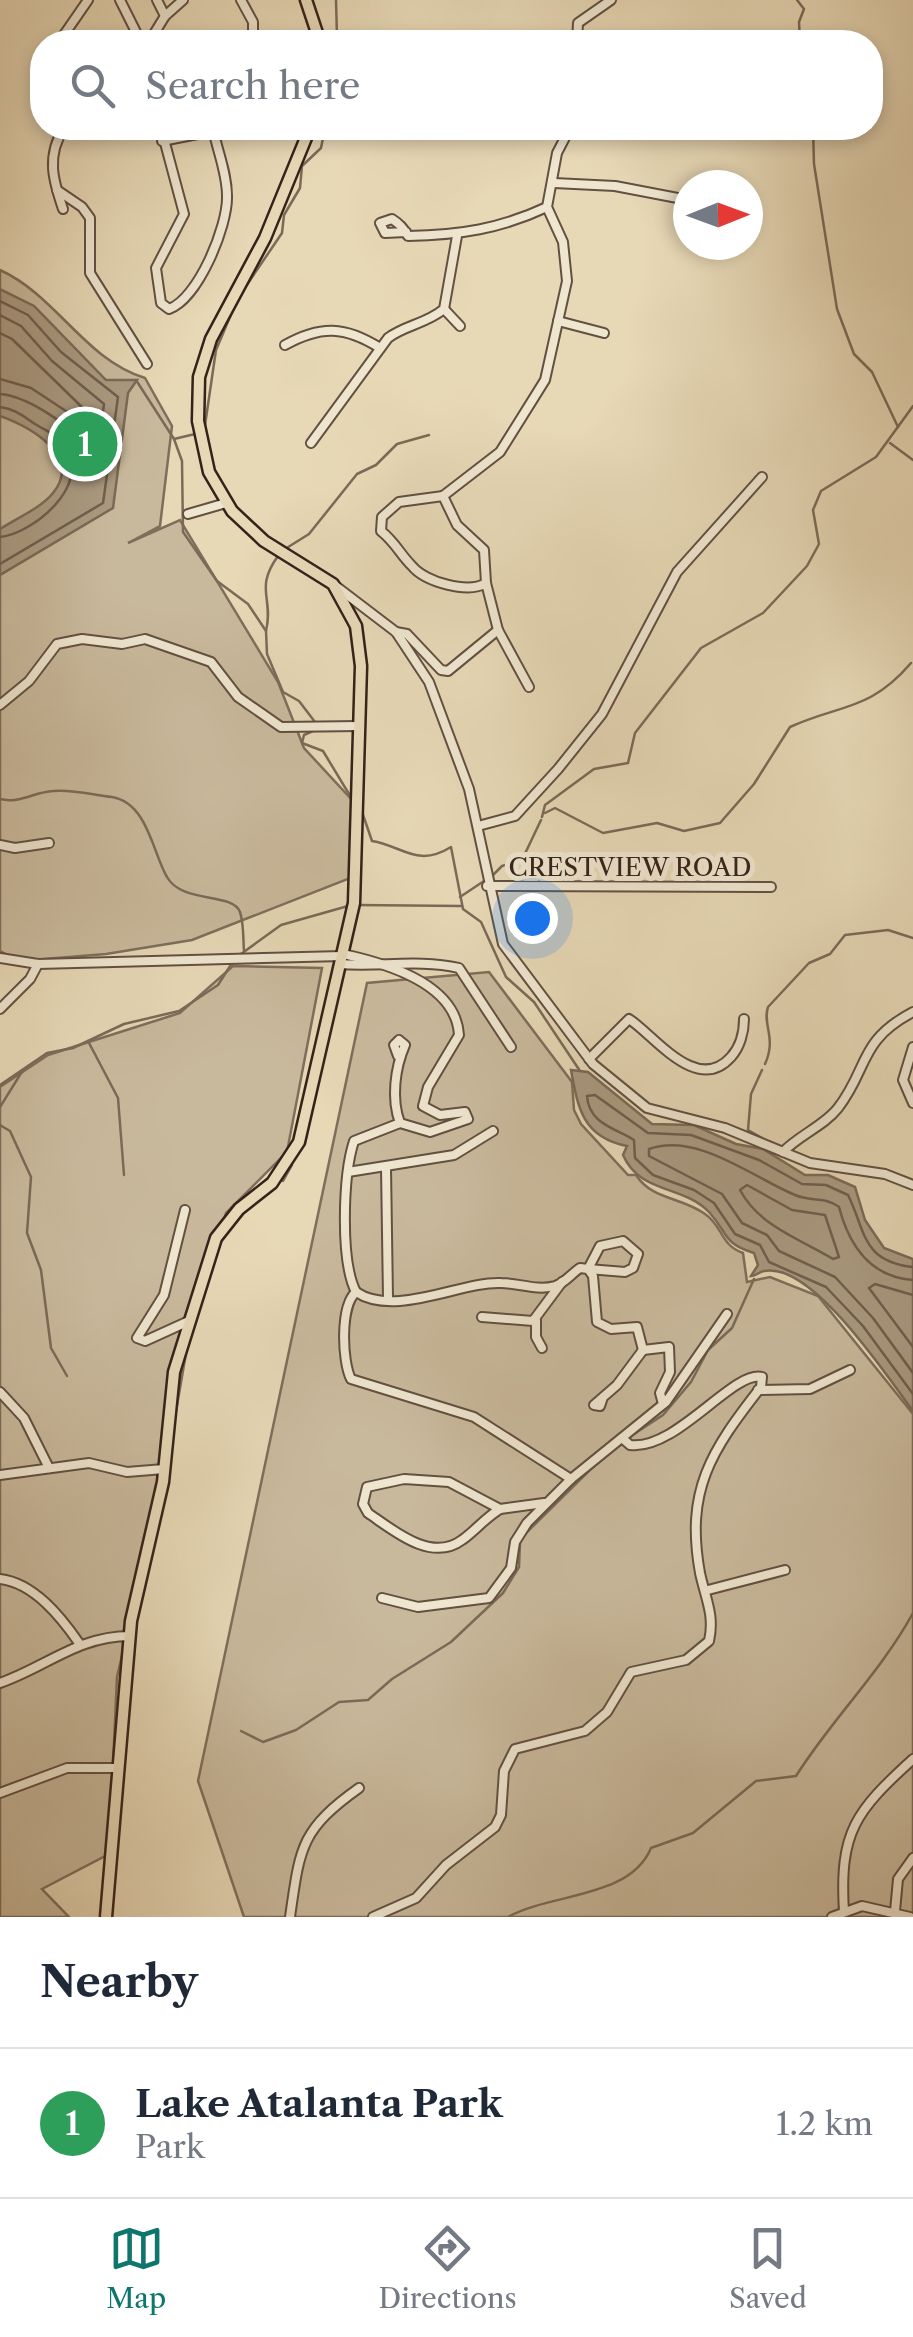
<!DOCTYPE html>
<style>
:root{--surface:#fff;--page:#f6f6f7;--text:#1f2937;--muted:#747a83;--line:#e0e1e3;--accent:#0f766e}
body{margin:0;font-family:"Libre Caslon Text",serif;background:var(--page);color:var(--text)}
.compass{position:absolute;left:673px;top:170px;width:90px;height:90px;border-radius:50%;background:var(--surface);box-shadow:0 5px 15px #0003;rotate:89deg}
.you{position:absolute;left:532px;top:918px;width:35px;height:35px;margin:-25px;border:8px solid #fff;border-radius:50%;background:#1a73e8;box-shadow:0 0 0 15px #1a73e833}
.badge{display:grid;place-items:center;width:65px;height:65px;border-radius:50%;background:var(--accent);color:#fff;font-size:32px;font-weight:700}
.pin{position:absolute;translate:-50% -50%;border:5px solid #fff;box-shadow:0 2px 10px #0006}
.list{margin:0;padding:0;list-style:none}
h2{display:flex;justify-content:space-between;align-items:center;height:130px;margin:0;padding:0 40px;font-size:42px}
h2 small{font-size:32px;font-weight:400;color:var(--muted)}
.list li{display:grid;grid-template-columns:65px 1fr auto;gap:30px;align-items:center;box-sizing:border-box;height:150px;padding:0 40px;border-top:2px solid var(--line)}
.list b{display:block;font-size:38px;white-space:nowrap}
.list p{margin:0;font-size:32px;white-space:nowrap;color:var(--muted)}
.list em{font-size:32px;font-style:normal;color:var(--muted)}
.icon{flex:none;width:55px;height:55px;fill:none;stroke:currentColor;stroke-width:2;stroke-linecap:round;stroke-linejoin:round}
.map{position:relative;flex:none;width:913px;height:1917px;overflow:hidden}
.search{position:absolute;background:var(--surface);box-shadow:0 5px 15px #0003;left:30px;right:30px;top:30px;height:110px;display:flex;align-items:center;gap:25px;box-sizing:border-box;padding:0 35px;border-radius:40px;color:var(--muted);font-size:38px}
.sheet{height:280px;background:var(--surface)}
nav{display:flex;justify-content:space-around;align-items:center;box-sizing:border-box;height:140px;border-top:2px solid var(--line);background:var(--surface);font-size:28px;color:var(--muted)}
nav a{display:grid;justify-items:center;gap:5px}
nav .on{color:var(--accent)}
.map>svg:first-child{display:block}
</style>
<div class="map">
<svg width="913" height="1917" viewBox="0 0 913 1917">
<rect width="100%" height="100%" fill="#e7d8b6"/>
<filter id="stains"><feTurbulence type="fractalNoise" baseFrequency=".002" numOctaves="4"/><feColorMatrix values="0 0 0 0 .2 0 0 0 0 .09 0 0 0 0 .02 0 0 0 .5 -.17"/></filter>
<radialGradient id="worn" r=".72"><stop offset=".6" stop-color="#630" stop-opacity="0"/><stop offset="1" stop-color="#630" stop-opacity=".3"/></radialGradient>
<g fill="#c9b99c" stroke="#7f6e5c" stroke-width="2.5">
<path d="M0 270C57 296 84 359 145 378L172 426 160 526 128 543 180 520 278 682 304 748 352 800 353 877 192 940 106 954 19 961 0 951Z"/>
<polygon points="233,966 322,968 287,1152 226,1213 191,1324 166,1470 117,1677 109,1854 42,1889 69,1917 0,1917 0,1087 48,1055 180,1013"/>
<path d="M489 972 572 1082 574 1110 581 1124 628 1175H636C652 1200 682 1197 705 1214 723 1226 720 1245 743 1253L747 1282 770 1277 818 1296 913 1414V1917H244L198 1781 367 983Z"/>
</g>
<g fill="#aa9a81" stroke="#7b6a58" stroke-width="2.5">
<path d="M0 289 34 306 106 380H137L128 393 113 508 0 575V529C17 518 41 508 53 493 83 456 30 427 0 416Z"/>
<path d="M571 1070 588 1072 652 1124 694 1125 736 1144 763 1149 805 1175H828L855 1187 865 1220 884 1248 913 1259V1411C888 1378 812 1261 764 1271 759 1272 756 1276 751 1276L758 1265 754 1253C722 1243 729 1234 709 1212 683 1185 640 1194 623 1155L627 1146C583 1137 578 1109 571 1070Z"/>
</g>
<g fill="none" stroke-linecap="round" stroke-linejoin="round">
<g stroke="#705e4e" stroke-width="2.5">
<polyline points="0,301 28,315 61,352 118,397 103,503 0,564"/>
<path d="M0 315 21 326 52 361 104 404 94 474 86 473C84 463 84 450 78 441 65 420 24 396 0 394"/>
<polyline points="0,333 12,339 87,412 88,419 81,421 31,388 0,379"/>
<path d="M0 407C15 409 23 416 35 424 46 431 60 436 67 447 90 486 34 533 0 537"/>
<path d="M747 1185 792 1210 825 1215 839 1257 833 1259C800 1239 759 1226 740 1190Z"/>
<path d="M913 1267C861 1261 866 1231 848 1195L826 1185 802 1184 759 1160 691 1135 648 1133 595 1095 587 1096C589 1124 615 1128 634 1140L635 1158 653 1175 694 1190 714 1203 735 1234 760 1245 769 1262 826 1287 863 1326 913 1394"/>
<path d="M913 1280C870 1277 849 1245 839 1207 824 1196 811 1202 795 1195 752 1177 697 1132 649 1149V1156L722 1194 742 1223 767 1235 779 1251 835 1277 873 1318 913 1373"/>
<polyline points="913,1295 875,1284 869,1288 913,1347"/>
</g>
<g stroke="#7b6a58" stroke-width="2.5">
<polyline points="336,0 337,37"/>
<polyline points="797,0 804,9 799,22 800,42"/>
<polyline points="813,128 814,164 837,309 854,354 872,372 898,427"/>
<polyline points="136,380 174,439 182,461 183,532 217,581 248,604 266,631 267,654 283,692 299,701 315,722"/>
<polyline points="204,432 216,350 238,298 282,233 284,215 300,188 302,166 321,148 325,128"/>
<polyline points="174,439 195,434"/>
<polyline points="890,443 913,460"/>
<polyline points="285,549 309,534 357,474 376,465 397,444 429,435"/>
<path d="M266 631C274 598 254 589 278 556"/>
<polyline points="315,730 304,735 302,743 323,751 352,799"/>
<path d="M0 799C19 804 34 792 53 791 73 789 93 795 112 797 148 803 153 854 167 877 182 904 233 892 240 912 244 924 243 939 244 951"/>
<path d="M360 806 372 841C403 846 417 868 451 847L463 909 481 922 506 977 534 1002 580 1071"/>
<path d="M545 813 555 808 603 833 657 823 684 831 720 823 754 784 790 727C841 704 870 711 911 663"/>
<polyline points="542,817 545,805 594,769 628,763 635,733 701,648 763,613 807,566 819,544 813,510 821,491 876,457 913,406"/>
<polyline points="491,877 502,866 522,860 541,820"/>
<polyline points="460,897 484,881"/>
<polyline points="356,905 462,906"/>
<polyline points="241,954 281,925 348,906"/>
<polyline points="88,1041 118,1098 124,1175"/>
<path d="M765 1064C777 1038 762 1024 768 1007L809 963 830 954 845 935 888 930 913 938"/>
<polyline points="762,1070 751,1094 748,1130 767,1141"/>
<polyline points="310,1073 327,998"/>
<polyline points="0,1085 47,1053 73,1048 124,1024 179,1011 218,985 232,963"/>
<polyline points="0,1107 23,1070"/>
<polyline points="0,1125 10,1131 31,1177 27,1233 41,1270 51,1348 67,1376"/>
<polyline points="283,1181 292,1165"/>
<polyline points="628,1438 663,1415 691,1382 708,1350 732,1328 754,1279"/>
<polyline points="523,1536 600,1460"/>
<polyline points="241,1731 263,1742 296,1730 339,1702 368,1700 392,1679 451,1642 503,1593 519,1567 520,1542"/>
<path d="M508 1917C550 1893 630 1899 651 1848L693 1833 756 1781 796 1776C832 1719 880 1673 913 1613"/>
</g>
<defs>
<g id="minor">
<polyline points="120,0 141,42"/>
<polyline points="241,0 253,22 253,42"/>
<polyline points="165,16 183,0"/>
<polyline points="59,42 88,0"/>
<polyline points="149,42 165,16 157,0"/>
<polyline points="577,42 578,23 611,0"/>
<path d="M161 128 184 214 156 268 161 303 169 309C198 299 228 226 227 196 227 172 217 151 213 128"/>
<polyline points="162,141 213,131"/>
<polyline points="554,183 615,186 688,200"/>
<polyline points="57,190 82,207 90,218 90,273 147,364"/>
<path d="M63 209C53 180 46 156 64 128"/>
<path d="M406 232 385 233 380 223 392 219C400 224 403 228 408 236 460 235 500 229 547 207"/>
<polyline points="444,309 460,326"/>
<polyline points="558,321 604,333"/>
<path d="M285 345C321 325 345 326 380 348"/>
<path d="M311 443 388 338C405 325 426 324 444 309L457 236"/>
<polyline points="443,496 500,452 545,380 567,281 563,242 547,207 557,153 570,128"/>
<polyline points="443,496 457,525 484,550 486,583 498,630 529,687"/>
<path d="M443 496 399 502 382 517 381 531C395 542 400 554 412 566 425 582 468 594 486 583"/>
<polyline points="188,514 226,503"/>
<polyline points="333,584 396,632 429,682 469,789 503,944 593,1064 647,1108 725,1128 810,1163 885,1174 913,1185"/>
<polyline points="396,632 407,634 441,670 448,671 498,630"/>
<polyline points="0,705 29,681 57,644 82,639 122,644 145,639 211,662 238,697 281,727 359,726"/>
<polyline points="478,826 515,816 558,769 602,714 677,572 762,477"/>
<polyline points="0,845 15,848 49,843"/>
<polyline points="487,886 771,887"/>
<path d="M343 954C385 963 456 983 459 1035L428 1087 423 1106 440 1115 465 1112 468 1119 430 1132 400 1123 354 1141C343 1175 340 1261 356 1292"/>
<polyline points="0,958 38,964 342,956"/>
<path d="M340 964C380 967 419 959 459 968L511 1047"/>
<polyline points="0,1009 30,979 38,964"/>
<polyline points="913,1047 903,1080 913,1103"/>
<path d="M398 1056 394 1045 399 1040 405 1045C395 1068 391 1099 400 1123"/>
<path d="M589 1059 629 1019C655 1036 697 1095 731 1057 740 1047 744 1032 744 1019"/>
<path d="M783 1152C799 1135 824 1126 838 1108 869 1068 858 1041 913 1012"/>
<polyline points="386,1167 388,1298"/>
<polyline points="348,1172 454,1155 493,1131"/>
<polyline points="185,1210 164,1295 137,1338 145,1341 189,1321"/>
<polygon points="623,1241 638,1254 633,1268 625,1272 588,1269 600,1246"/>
<path d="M356 1292C395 1318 462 1281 501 1283 519 1283 536 1291 555 1286 565 1283 571 1274 580 1268L588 1269 593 1276 597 1322 611 1329 637 1327 643 1350"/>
<path d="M356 1292C340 1306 342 1361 351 1379L474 1417 571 1479"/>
<polyline points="482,1317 533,1321 562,1282"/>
<polyline points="536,1320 536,1337 542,1348"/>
<polyline points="643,1350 669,1347 670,1372 660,1393 663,1404"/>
<polyline points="758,1390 810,1389 850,1370"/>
<polyline points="0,1392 24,1418 49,1468"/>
<polyline points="603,1397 600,1406 594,1405 617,1385 643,1350"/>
<polyline points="0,1475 89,1463 127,1472 164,1469"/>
<path d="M404 1479 449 1482 500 1509C485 1518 475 1531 462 1540 431 1563 393 1530 368 1513L363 1504 367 1487Z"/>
<polyline points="500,1509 544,1503"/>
<path d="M0 1579C34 1583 61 1617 79 1643"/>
<polyline points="708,1590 785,1570"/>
<polyline points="382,1598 418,1607 489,1598 511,1568 515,1542 527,1523 571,1479 666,1402 727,1314"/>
<path d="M0 1683C46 1667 78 1636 130 1636"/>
<polyline points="0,1793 67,1768 116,1768"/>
<polyline points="895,1911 898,1879 913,1858"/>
<path d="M844 1912C839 1831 856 1811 913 1759"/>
<path d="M290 1917C300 1848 300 1830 359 1788"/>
<path d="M373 1917 416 1898 446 1865 495 1827 501 1815 504 1771 515 1749 585 1731 607 1712 631 1672 686 1660 709 1641C715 1615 705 1597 700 1573 685 1490 711 1451 761 1387L762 1377C733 1370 676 1451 630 1445L622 1438"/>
<polyline points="832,1917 862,1906 910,1917"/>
</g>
<g id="major">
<polyline points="306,0 320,42"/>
<polyline points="106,1917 131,1621 163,1482 174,1372 216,1238 239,1209 272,1183 299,1142 354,903 361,666 356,626 333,584 264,541 232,511 209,472 198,421 199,377 211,339 265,238 310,128"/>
</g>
</defs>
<use href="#minor" stroke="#625042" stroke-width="12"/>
<use href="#major" stroke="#35221b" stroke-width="15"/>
<use href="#minor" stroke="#efe6d0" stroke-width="8"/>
<use href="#major" stroke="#e7d8b6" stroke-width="10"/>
</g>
<g text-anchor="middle" stroke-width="10" stroke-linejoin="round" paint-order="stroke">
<g font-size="25" fill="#35221b" stroke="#efe6d0">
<text x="630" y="876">CRESTVIEW ROAD</text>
</g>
</g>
<rect width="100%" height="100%" filter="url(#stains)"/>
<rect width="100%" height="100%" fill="url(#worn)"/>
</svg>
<svg class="compass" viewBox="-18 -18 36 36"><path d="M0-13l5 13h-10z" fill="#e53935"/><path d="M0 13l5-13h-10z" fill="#747a83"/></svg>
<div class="you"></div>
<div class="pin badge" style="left:85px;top:444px;background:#2e9e5b">1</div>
<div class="search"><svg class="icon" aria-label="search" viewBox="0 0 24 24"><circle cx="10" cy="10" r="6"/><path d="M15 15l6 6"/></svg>Search here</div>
</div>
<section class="sheet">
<h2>Nearby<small></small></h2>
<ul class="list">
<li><span class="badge" style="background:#2e9e5b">1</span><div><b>Lake Atalanta Park</b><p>Park</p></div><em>1.2 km</em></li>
</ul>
</section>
<nav>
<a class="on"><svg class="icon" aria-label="map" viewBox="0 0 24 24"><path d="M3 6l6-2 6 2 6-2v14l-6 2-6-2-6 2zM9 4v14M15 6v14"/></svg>Map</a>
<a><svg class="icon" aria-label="directions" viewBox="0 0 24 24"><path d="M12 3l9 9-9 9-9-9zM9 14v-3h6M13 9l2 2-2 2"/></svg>Directions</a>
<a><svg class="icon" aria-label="saved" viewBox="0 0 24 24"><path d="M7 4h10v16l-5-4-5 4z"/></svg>Saved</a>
</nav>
